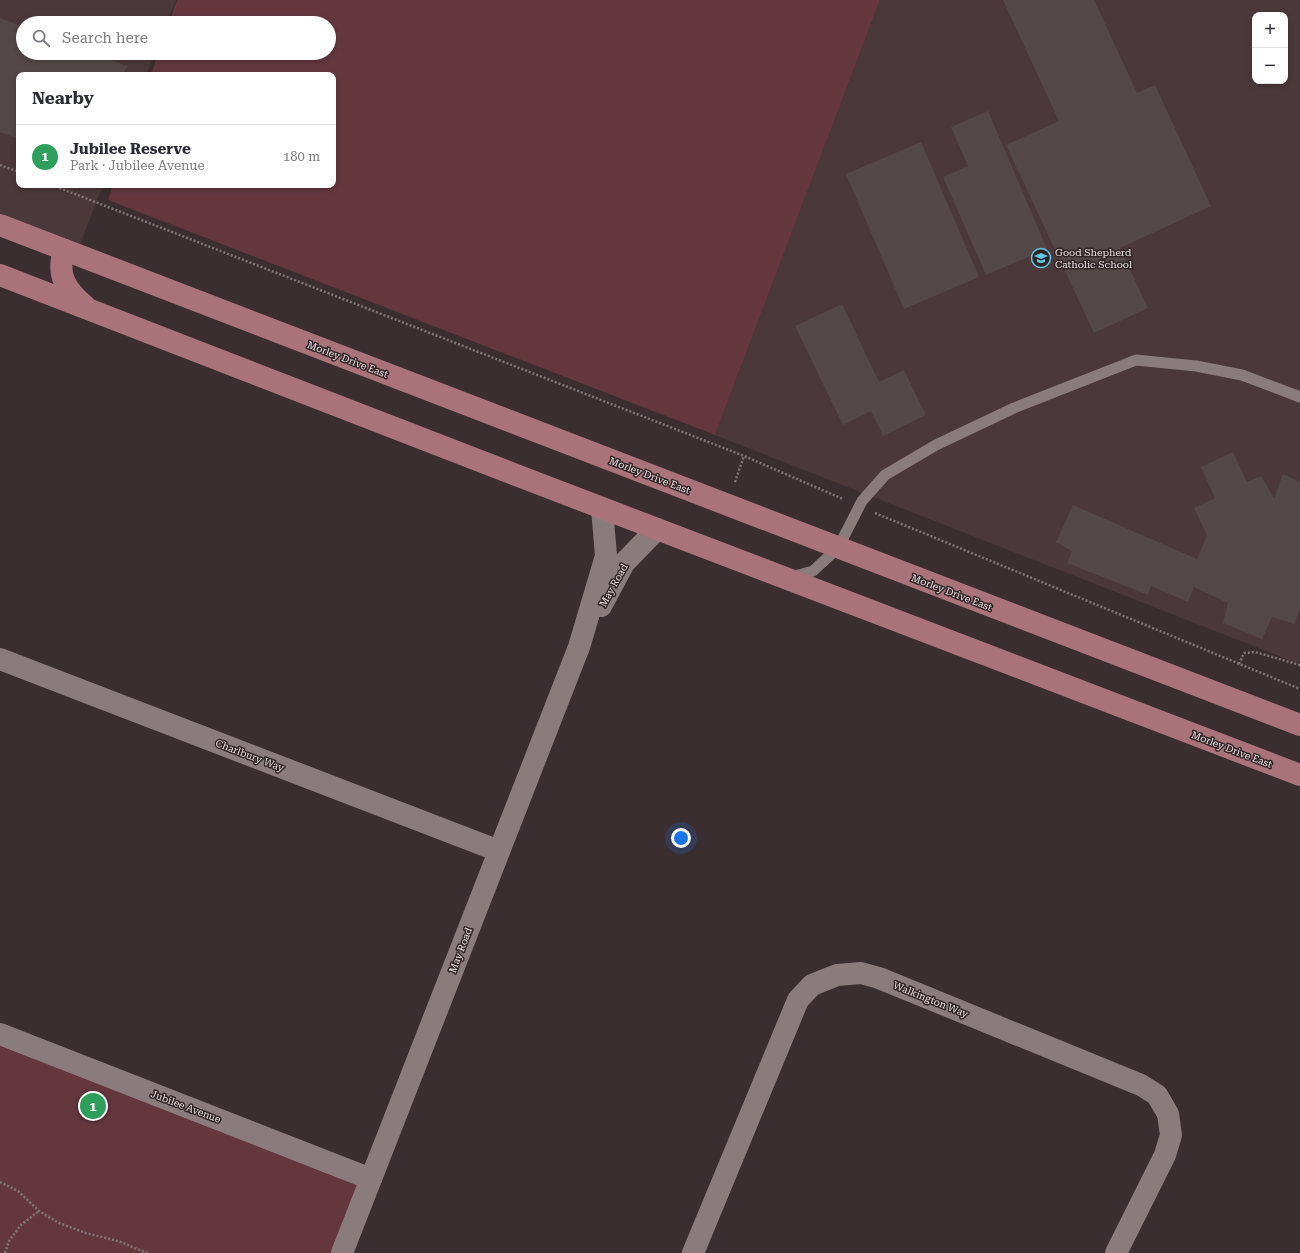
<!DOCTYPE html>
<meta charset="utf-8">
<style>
:root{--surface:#fff;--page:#f7f7f7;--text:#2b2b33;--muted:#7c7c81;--line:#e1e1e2;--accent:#b45309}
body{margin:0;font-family:"Roboto Serif",serif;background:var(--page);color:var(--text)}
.controls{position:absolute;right:12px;top:12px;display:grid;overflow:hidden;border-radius:8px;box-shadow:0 2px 6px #0003}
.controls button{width:36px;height:36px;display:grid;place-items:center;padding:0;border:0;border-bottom:1px solid var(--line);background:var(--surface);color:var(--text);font:20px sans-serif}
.you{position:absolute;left:681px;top:838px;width:14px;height:14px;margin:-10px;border:3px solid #fff;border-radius:50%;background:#1a73e8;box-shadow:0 0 0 6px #1a73e833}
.badge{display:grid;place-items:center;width:26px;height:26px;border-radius:50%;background:var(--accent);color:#fff;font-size:13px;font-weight:700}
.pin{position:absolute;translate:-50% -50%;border:2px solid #fff;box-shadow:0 1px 4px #0006}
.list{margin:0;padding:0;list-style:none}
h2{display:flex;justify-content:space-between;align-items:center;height:52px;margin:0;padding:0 16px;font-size:17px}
h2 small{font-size:13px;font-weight:400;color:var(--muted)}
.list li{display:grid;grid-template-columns:26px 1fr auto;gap:12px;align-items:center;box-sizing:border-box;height:64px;padding:0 16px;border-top:1px solid var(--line)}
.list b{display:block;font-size:15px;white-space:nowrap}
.list p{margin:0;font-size:13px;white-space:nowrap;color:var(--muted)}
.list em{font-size:13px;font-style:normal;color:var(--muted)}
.icon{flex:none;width:22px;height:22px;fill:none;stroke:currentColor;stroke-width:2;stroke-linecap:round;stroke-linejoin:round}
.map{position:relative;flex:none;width:1300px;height:1253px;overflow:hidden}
.search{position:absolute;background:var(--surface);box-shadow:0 2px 6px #0003;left:16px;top:16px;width:320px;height:44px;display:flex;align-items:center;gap:10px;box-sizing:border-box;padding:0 14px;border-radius:22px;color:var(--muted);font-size:15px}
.panel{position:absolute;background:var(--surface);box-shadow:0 2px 6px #0003;left:16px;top:72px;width:320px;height:116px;border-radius:8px}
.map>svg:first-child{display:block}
</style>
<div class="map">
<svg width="1300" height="1253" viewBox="0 0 1300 1253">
<rect width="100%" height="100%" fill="#3b2e30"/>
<g fill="#4b383a" fill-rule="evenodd">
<polygon points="0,0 176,0 167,23 23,23 23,53 155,53 146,75 19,75 19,185 103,185 76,254 0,225"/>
<path d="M880 0H1300V661L1297 663 715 435ZM1255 15H1285V81H1255Z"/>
</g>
<g fill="#64373f">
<polygon points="177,0 880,0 715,435 108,200 113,185 333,185 333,75 151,75 158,53 329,53 329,23 169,23"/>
<polygon points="0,1034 371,1179 342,1253 0,1253"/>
</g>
<g fill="#544748">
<polygon points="1003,0 1094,0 1137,93 1155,85 1211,206 1120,248 1148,308 1094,333 1006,145 1059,121"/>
<polygon points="0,18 23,27 23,53 92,53 127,66 123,75 19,75 19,139 0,132"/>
<polygon points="988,111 1047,249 986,275 943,177 968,166 951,127"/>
<polygon points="921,142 979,277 904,309 846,174"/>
<polygon points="842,304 879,382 904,370 926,415 883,436 871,411 843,425 795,326"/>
<polygon points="1233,452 1247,482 1261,476 1274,498 1283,474 1300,482 1300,607 1295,624 1272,617 1262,639 1223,623 1228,603 1194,587 1188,602 1151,586 1148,595 1067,563 1072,551 1056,542 1073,505 1197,559 1207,535 1194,508 1215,498 1201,467"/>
</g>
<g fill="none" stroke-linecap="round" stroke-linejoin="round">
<g stroke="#817677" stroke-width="2.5" stroke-dasharray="2 2" stroke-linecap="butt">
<polyline points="0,165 19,172"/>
<polyline points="52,185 744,456 843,499"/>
<polyline points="735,482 744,456"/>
<polyline points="875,513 1300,689"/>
<polyline points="1239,664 1244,653 1255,652 1300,665"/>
<polyline points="0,1182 18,1191 39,1211 59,1223 86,1233 118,1241 147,1253"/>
<polyline points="5,1253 9,1241 21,1225 39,1211"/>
</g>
<polyline stroke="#8a7b7c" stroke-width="11" points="791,577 813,571 838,548 862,501 885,475 936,445 1014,408 1136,360 1196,366 1242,375 1300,397"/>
<g stroke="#8a7b7c" stroke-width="22">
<polyline points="601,606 624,563 657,529"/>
<polyline points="0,659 499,851"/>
<polyline points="0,1034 371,1179"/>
<polyline points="342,1253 579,647 606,556 602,508"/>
<polyline points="693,1253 798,1000 812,985 837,975 861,973 879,978 1141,1085 1157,1095 1168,1114 1171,1135 1165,1155 1116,1253"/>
</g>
<g stroke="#aa737b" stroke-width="22">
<polyline points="0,225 1300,725"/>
<path d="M64 250C56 275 66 290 85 306"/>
<path d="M0 275C432 445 867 608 1300 775"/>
</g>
</g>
<defs>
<symbol id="school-ring" viewBox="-11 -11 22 22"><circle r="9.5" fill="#312426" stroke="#5bc8e6" stroke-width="1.5"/><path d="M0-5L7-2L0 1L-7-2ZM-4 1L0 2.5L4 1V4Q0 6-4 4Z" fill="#5bc8e6"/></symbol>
</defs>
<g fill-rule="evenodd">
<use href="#school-ring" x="1030" y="247" width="22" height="22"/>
</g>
<g text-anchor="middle" stroke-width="3" stroke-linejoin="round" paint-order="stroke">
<g font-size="10" fill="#eee5e6" stroke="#312426" text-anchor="start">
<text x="1055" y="256">Good Shepherd<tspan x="1055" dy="12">Catholic School</tspan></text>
</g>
<g font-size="10" fill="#eee5e6" stroke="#312426">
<text transform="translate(348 359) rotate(21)" y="4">Morley Drive East</text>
<text transform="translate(650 475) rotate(21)" y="4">Morley Drive East</text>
<text transform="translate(613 585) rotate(-61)" y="4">May Road</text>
<text transform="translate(952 592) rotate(21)" y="4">Morley Drive East</text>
<text transform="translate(1232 749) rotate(21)" y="4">Morley Drive East</text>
<text transform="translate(250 755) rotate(21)" y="4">Charlbury Way</text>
<text transform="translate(460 950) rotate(-69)" y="4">May Road</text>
<text transform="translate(931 999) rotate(22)" y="4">Walkington Way</text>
<text transform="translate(186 1106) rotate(21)" y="4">Jubilee Avenue</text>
</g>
</g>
</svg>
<div class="controls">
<button>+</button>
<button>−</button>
</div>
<div class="you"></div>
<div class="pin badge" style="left:93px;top:1106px;background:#2e9e5b">1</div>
<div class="search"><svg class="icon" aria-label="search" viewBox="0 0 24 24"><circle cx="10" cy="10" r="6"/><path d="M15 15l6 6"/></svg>Search here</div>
<section class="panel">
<h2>Nearby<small></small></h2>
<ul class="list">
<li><span class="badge" style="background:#2e9e5b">1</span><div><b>Jubilee Reserve</b><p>Park · Jubilee Avenue</p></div><em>180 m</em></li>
</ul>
</section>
</div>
